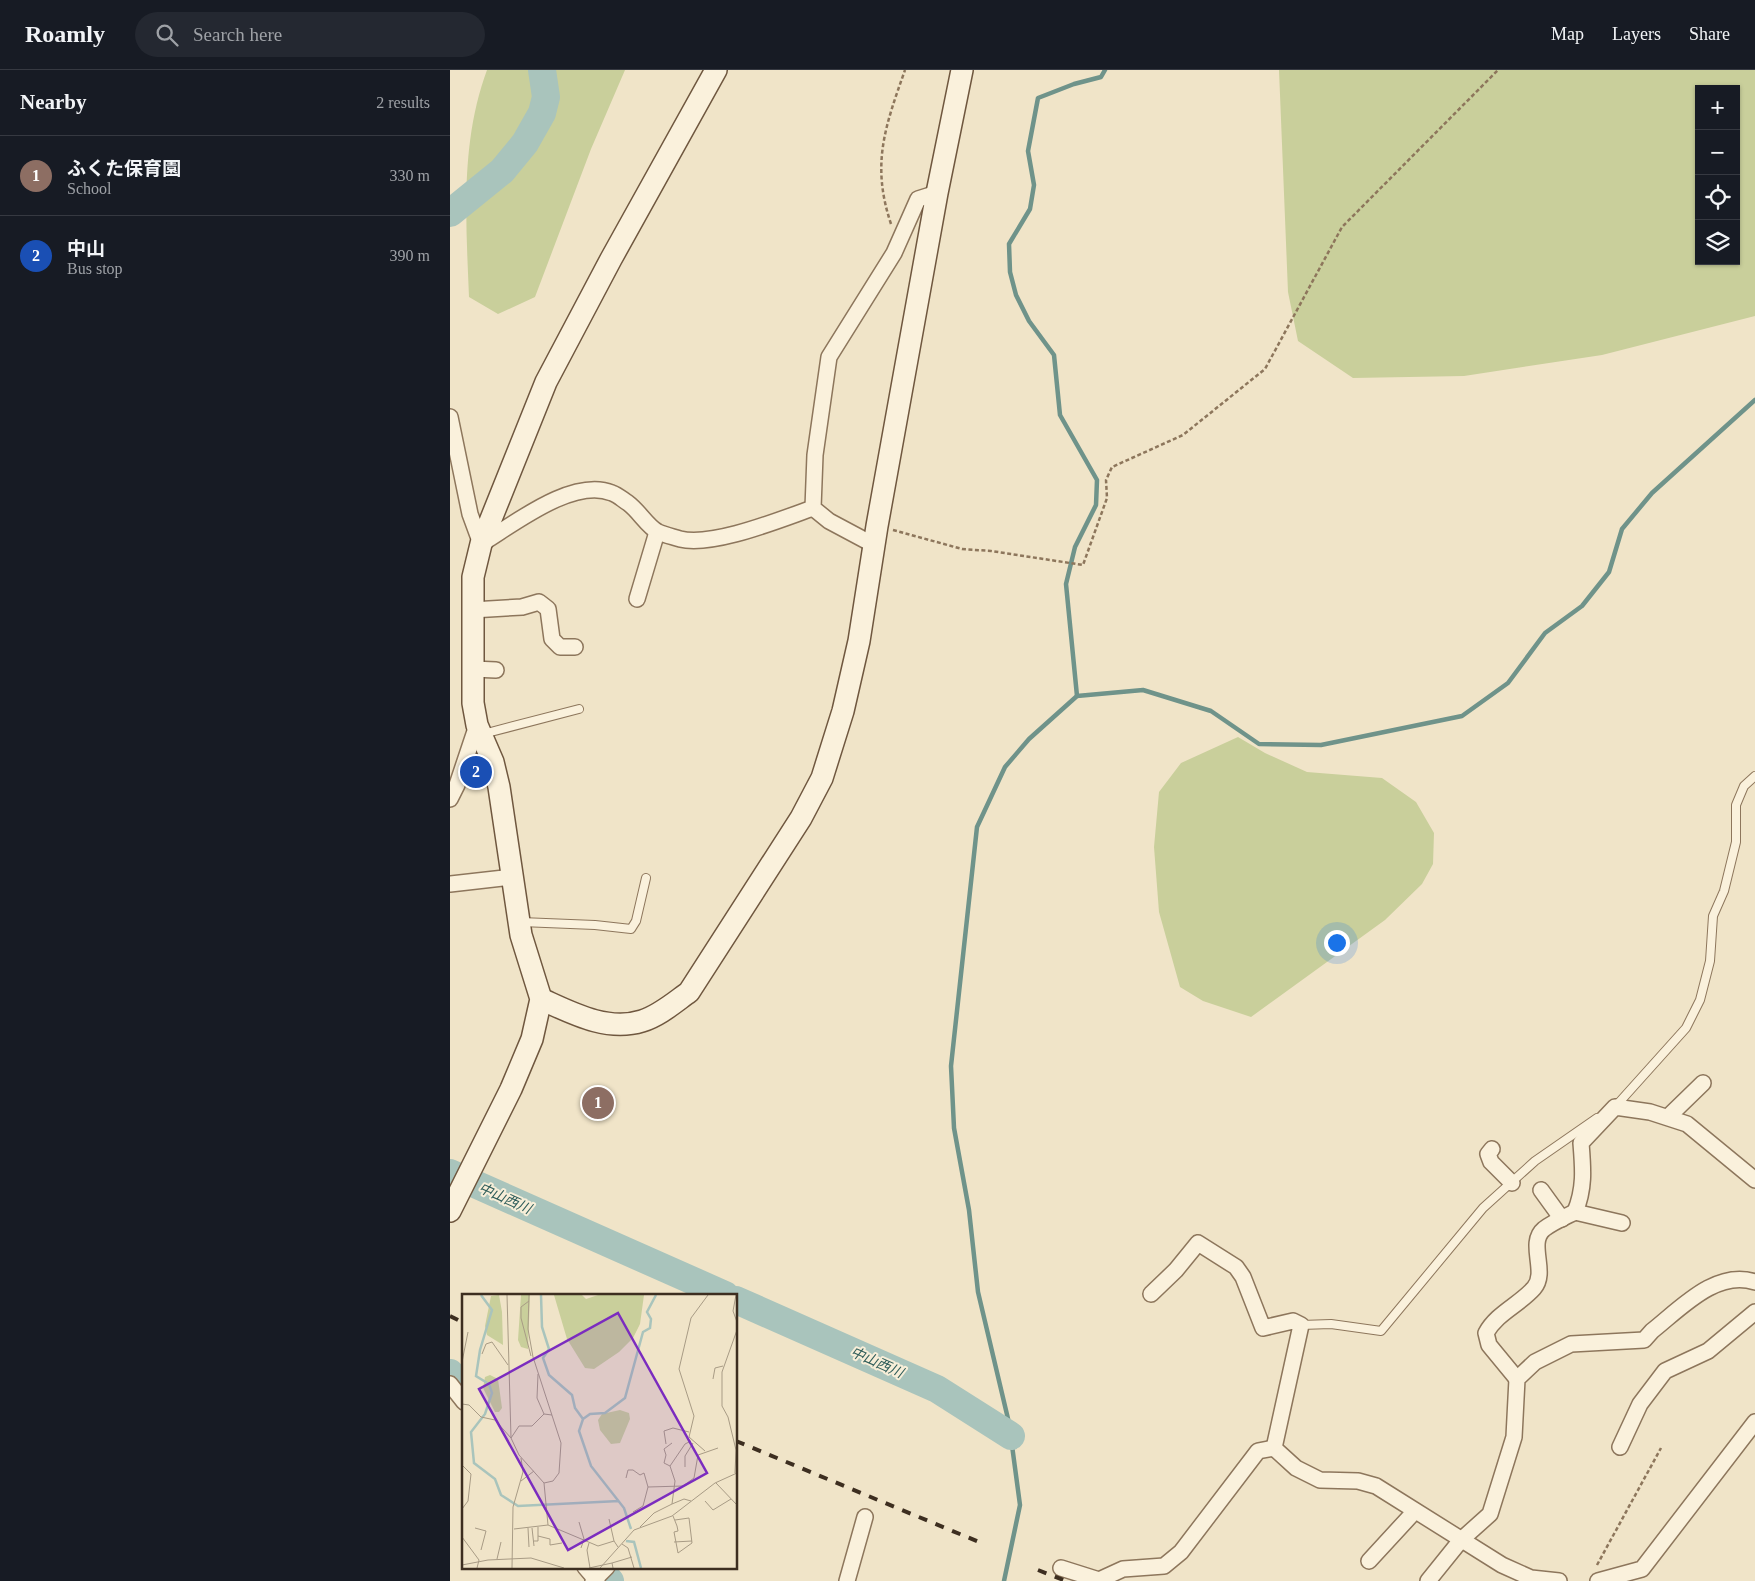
<!DOCTYPE html>
<meta charset="utf-8">
<style>
:root{--surface:#171b24;--page:#242831;--text:#f1f3f6;--muted:#9ea1a6;--line:#363941;--accent:#cc999b}
body{margin:0;font-family:"Times New Roman","Noto Sans JP",serif;background:var(--page);color:var(--text)}
.controls{position:absolute;right:15px;top:15px;display:grid;overflow:hidden;border-radius:0px;box-shadow:0 1px 4px #0004}
.controls button{width:45px;height:45px;display:grid;place-items:center;padding:0;border:0;border-bottom:1px solid var(--line);background:var(--surface);color:var(--text);font:25px sans-serif}
.you{position:absolute;left:886px;top:872px;width:18px;height:18px;margin:-12px;border:4px solid #fff;border-radius:50%;background:#1a73e8;box-shadow:0 0 0 8px #1a73e833}
.badge{display:grid;place-items:center;width:32px;height:32px;border-radius:50%;background:var(--accent);color:#fff;font-size:16px;font-weight:700}
.pin{position:absolute;translate:-50% -50%;border:2px solid #fff;box-shadow:0 1px 5px #0006}
.list{margin:0;padding:0;list-style:none}
h2{display:flex;justify-content:space-between;align-items:center;height:65px;margin:0;padding:0 20px;font-size:21px}
h2 small{font-size:16px;font-weight:400;color:var(--muted)}
.list li{display:grid;grid-template-columns:32px 1fr auto;gap:15px;align-items:center;box-sizing:border-box;height:80px;padding:0 20px;border-top:1px solid var(--line)}
.list b{display:block;font-size:19px;white-space:nowrap}
.list p{margin:0;font-size:16px;white-space:nowrap;color:var(--muted)}
.list em{font-size:16px;font-style:normal;color:var(--muted)}
.icon{flex:none;width:28px;height:28px;fill:none;stroke:currentColor;stroke-width:2;stroke-linecap:round;stroke-linejoin:round}
.map{position:relative;flex:none;width:1305px;height:1511px;overflow:hidden}
header{display:flex;align-items:center;gap:30px;box-sizing:border-box;height:70px;padding:0 25px;background:var(--surface);border-bottom:1px solid var(--line)}
header strong{font-size:24px}
nav{display:flex;gap:28px;margin-inline-start:auto;font-size:18px}
.search{width:350px;height:45px;background:var(--page);display:flex;align-items:center;gap:12px;box-sizing:border-box;padding:0 18px;border-radius:28px;color:var(--muted);font-size:19px}
main{display:flex}
aside{flex:1;background:var(--surface)}
.map>svg:first-child{display:block}
</style>
<header>
<strong>Roamly</strong>
<div class="search"><svg class="icon" aria-label="search" viewBox="0 0 24 24"><circle cx="10" cy="10" r="6"/><path d="M15 15l6 6"/></svg>Search here</div>
<nav><a>Map</a><a>Layers</a><a>Share</a></nav>
</header>
<main>
<aside>
<h2>Nearby<small>2 results</small></h2>
<ul class="list">
<li><span class="badge" style="background:#8d6e63">1</span><div><b>ふくた保育園</b><p>School</p></div><em>330 m</em></li>
<li><span class="badge" style="background:#1a4fb4">2</span><div><b>中山</b><p>Bus stop</p></div><em>390 m</em></li>
</ul>
</aside>
<div class="map">
<svg width="1305" height="1511" viewBox="0 0 1305 1511">
<rect width="100%" height="100%" fill="#f0e4c8"/>
<g fill="#c9cf9b" fill-rule="evenodd">
<path d="M37 0H175L141 79 85 227 48 244 19 227C16 151 10 73 37 0Z"/>
<path d="M829 0H1305V246L1152 285 1014 306 903 308 848 271 838 222ZM1249 19H1286V191H1249Z"/>
<polygon points="788,667 815,683 857,702 932,708 966,732 984,763 983,794 972,814 935,850 801,947 753,931 730,917 709,842 704,777 709,722 731,693"/>
</g>
<g fill="none" stroke-linecap="round" stroke-linejoin="round">
<g stroke="#6f938a" stroke-width="4.5">
<polyline points="627,626 616,514 625,477 646,435 647,410 610,345 604,285 579,251 566,225 560,202 559,174 580,139 584,115 578,81 588,28 624,14 651,7 655,0"/>
<polyline points="554,1511 570,1435 559,1353 528,1222 519,1140 504,1058 501,996 527,757 555,697 579,669 627,626 693,620 761,641 809,674 871,675 1012,646 1058,613 1095,563 1132,536 1159,502 1172,459 1202,423 1305,330"/>
</g>
<g stroke="#a9c4bc" stroke-width="28">
<polyline points="0,143 52,101 75,73 92,43 96,27 92,0"/>
<polyline points="0,1103 275,1225"/>
<polyline points="286,1230 487,1319 561,1366"/>
<polyline points="0,1303 14,1320"/>
<polyline points="148,1497 160,1511"/>
</g>
<defs>
<g id="lane">
<polyline points="33,664 129,639"/>
<polyline points="71,852 145,855 181,859 186,851 196,808"/>
<polyline points="1165,1037 1236,958 1250,930 1260,891 1263,846 1274,821 1286,772 1286,735 1294,716 1305,706"/>
<polyline points="851,1255 881,1254 931,1261 1033,1138 1085,1091 1147,1048"/>
</g>
<g id="street">
<path d="M0 347 20 444 31 474C64 454 123 407 162 423 168 425 173 430 178 433 189 441 197 456 208 462 215 465 224 467 230 469 264 477 331 449 363 438"/>
<polyline points="424,475 379,451 363,438 365,385 379,287 444,183 468,129 487,123"/>
<polyline points="187,529 207,462"/>
<polyline points="22,540 72,537 89,532 98,539 102,569 110,577 125,577"/>
<polyline points="23,599 46,600"/>
<polyline points="0,729 7,715 27,655"/>
<polyline points="0,814 62,807"/>
<polyline points="1218,1047 1253,1013"/>
<polyline points="1042,1079 1038,1084 1041,1092 1062,1113"/>
<polyline points="1091,1120 1112,1149"/>
<path d="M1125 1142C1135 1118 1133 1098 1131 1073L1165 1037 1200 1042 1237 1054 1305 1110"/>
<polyline points="701,1224 726,1200 748,1173 786,1197 793,1207 813,1258 843,1251 851,1255 824,1378 846,1398 870,1410 908,1411 926,1416 1052,1495 1081,1508 1109,1511"/>
<path d="M1067 1309 1039 1275 1036 1263C1047 1243 1069 1235 1084 1218 1098 1202 1077 1173 1094 1159 1103 1152 1115 1147 1125 1142L1172 1153"/>
<polyline points="0,1314 14,1332"/>
<polyline points="1170,1377 1190,1334 1215,1301 1258,1281 1305,1242"/>
<polyline points="919,1491 965,1441"/>
<polyline points="135,1497 147,1511"/>
<polyline points="611,1498 649,1510 673,1499 714,1496 731,1482 808,1381 824,1378"/>
<polyline points="143,1511 157,1497"/>
<polyline points="397,1511 415,1447"/>
<path d="M978 1511 1011 1470 1040 1444 1064 1367 1067 1309 1085 1292 1121 1274 1194 1270 1202 1261C1230 1239 1266 1199 1305 1212"/>
<polyline points="1148,1511 1192,1499 1305,1352"/>
</g>
<g id="secondary">
<path d="M91 929C122 943 157 962 192 951 209 946 225 932 239 922L351 748 372 708 393 641 409 571 427 456 487 123 512 0"/>
<polyline points="0,1141 61,1019 82,969 91,929 71,865 49,717 43,692 27,655 23,633 23,507 31,474 96,312 161,189 266,0"/>
</g>
</defs>
<use href="#lane" stroke="#8d765c" stroke-width="10"/>
<use href="#street" stroke="#8d765c" stroke-width="18"/>
<use href="#secondary" stroke="#6f573f" stroke-width="24"/>
<g stroke="#8d765c" stroke-width="2.5" stroke-dasharray="4 2.5" stroke-linecap="butt">
<path d="M441 154C421 94 435 57 455 0"/>
<polyline points="443,460 512,479 541,481 633,495 657,428 656,410 662,397 733,365 815,299 892,157 1048,0"/>
<polyline points="1147,1495 1211,1378"/>
</g>
<use href="#lane" stroke="#faf1dc" stroke-width="8"/>
<use href="#street" stroke="#faf1dc" stroke-width="15"/>
<use href="#secondary" stroke="#faf1dc" stroke-width="21"/>
<g stroke="#3d2e20" stroke-width="4" stroke-dasharray="9 9" stroke-linecap="butt">
<polyline points="0,1246 14,1253"/>
<polyline points="286,1371 529,1472"/>
<polyline points="588,1500 616,1511"/>
</g>
</g>
<g text-anchor="middle" stroke-width="4" stroke-linejoin="round" paint-order="stroke">
<g font-size="14" font-style="italic" fill="#2f5d5a" stroke="#f7eed8">
<text transform="translate(55 1128) rotate(24)" y="5">中山西川</text>
<text transform="translate(427 1292) rotate(24)" y="5">中山西川</text>
</g>
</g>
<g transform="translate(12 1224)">
<rect width="275" height="275" fill="#f0e4c8"/>
<path d="M37 1 40 18 41 51 25 41 23 32 29 2ZM59 1H68L66 55 59 53 56 46ZM92 1H120L124 5 136 1H182L178 30 171 44 157 58 132 75 123 74 105 45ZM28 81 36 85 40 114 37 118H33L21 94 23 83ZM158 116 167 119 168 125 158 149 149 150 138 136 136 126 140 120Z" fill="#c9cf9b"/>
<path fill="none" stroke="#a9c4bc" stroke-width="2.5" d="M19 1 30 16 18 56 14 82 27 90 30 99 23 120 9 138 12 169 33 185 39 201 56 212 157 207M79 1 80 33 87 55 81 64 87 81 110 101 113 114 121 125M169 235 162 214 129 172 117 137 121 125 128 120 143 119 163 104 181 38 188 34 189 25 185 18 194 1M164 247 172 248 179 274"/>
<path fill="none" stroke="#a89b85" stroke-width="1" d="M45 1 49 144 57 161 82 189 86 231M67 1 66 35 71 63 99 149 97 179 91 187 82 189M274 1 271 17 275 28M67 7 59 13V24L69 62M20 60 24 50 30 48 46 71M0 68 6 38M76 80 75 104 82 120 90 121M251 85 253 74 261 72M0 110 7 111 19 123 33 126 49 144 57 132H70L82 120M204 150 202 137 211 134 227 138M243 157 227 143 232 122 217 75 229 24 246 1M0 171 9 180 6 207 0 215M208 172 202 169 204 161 202 155 210 149M223 173V162L231 149M273 179 274 156 266 123 260 112V78L275 36M164 184 166 176H171L178 181 182 179 186 193 221 192 232 184 236 161 256 154M59 187 72 177M254 189 275 211M243 207 251 216 269 205M210 210 213 187 208 172 223 150 229 147M171 218 181 212 186 193M211 222 215 232 216 237 212 238 216 259 230 249 227 224 213 226M147 225 152 247M117 228 122 245 119 254M178 233 192 219 210 210 222 205 229 207M13 234 24 237 19 256M66 234 67 253M70 234 72 252M52 235 86 231 136 252 152 247 156 253M76 242 88 245V251L100 249M0 243 17 266 15 274M72 247H76V233M212 248 230 247M127 249 125 256 128 274M160 250 166 254 172 274M35 265 39 248M150 269 170 263M0 271 26 266 69 264 102 274M50 274 51 213 61 178 59 164M127 274 150 269 151 274M138 274 172 236 210 222 253 189 275 179"/>
<path fill="#7b2cbf" fill-opacity="0.15" stroke="#7b2cbf" stroke-width="2.5" d="M156 19 245 179 106 256 17 95Z"/>
<rect width="275" height="275" fill="none" stroke="#3d2e20" stroke-width="2.5"/>
</g>
</svg>
<div class="controls">
<button>+</button>
<button>−</button>
<button><svg class="icon" aria-label="locate" viewBox="0 0 24 24"><circle cx="12" cy="12" r="6"/><path d="M12 2v4M12 18v4M2 12h4M18 12h4"/></svg></button>
<button><svg class="icon" aria-label="layers" viewBox="0 0 24 24"><path d="M12 4l9 5-9 5-9-5zM3 14l9 5 9-5"/></svg></button>
</div>
<div class="you"></div>
<div class="pin badge" style="left:148px;top:1033px;background:#8d6e63">1</div>
<div class="pin badge" style="left:26px;top:702px;background:#1a4fb4">2</div>
</div>
</main>
